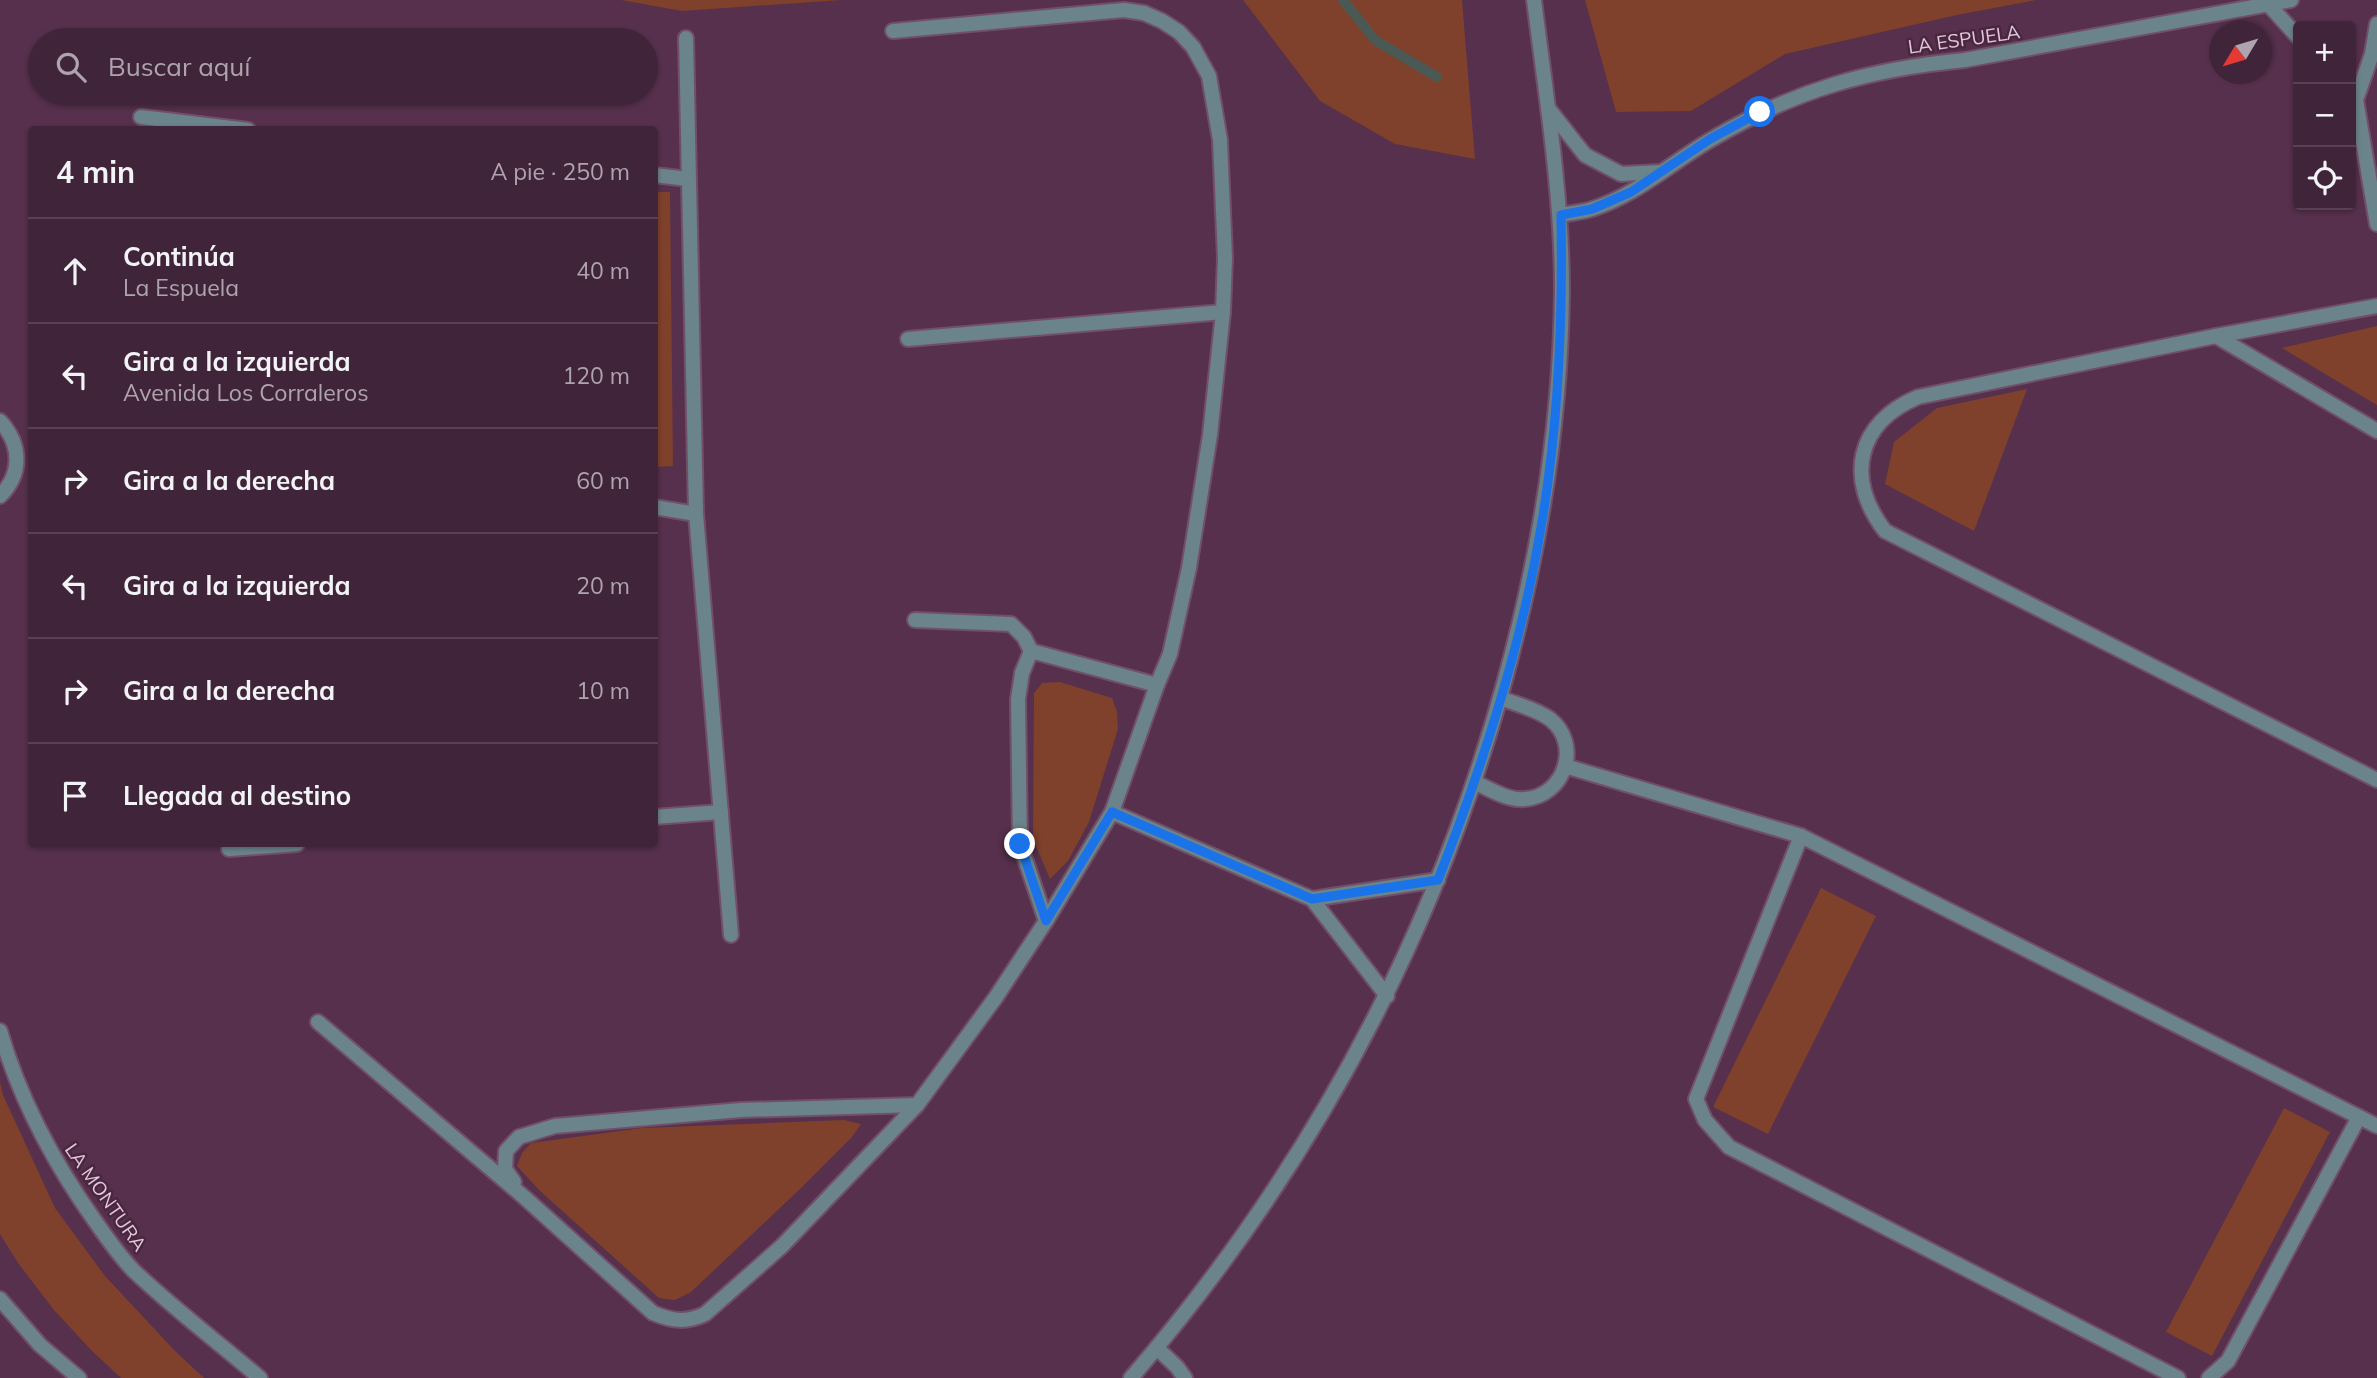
<!DOCTYPE html>
<html lang="es">
<meta charset="utf-8">
<style>
:root{--surface:#402439;--page:#4b3044;--text:#f1f3f6;--muted:#aea4ae;--line:#594153}
body{margin:0;font-family:Mulish,sans-serif;background:var(--page);color:var(--text)}
.controls{position:absolute;right:21px;top:21px;display:grid;overflow:hidden;border-radius:7px;box-shadow:0 2px 5px #0004}
.controls button{width:63px;height:63px;display:grid;place-items:center;padding:0;border:0;border-bottom:2px solid var(--line);background:var(--surface);color:var(--text);font:35px sans-serif}
.compass{position:absolute;left:2209px;top:21px;width:63px;height:63px;border-radius:50%;background:var(--surface);box-shadow:0 2px 5px #0004;rotate:232deg}
.stop{position:absolute;width:21px;height:21px;margin:-16px;border:5px solid #1a73e8;border-radius:50%;background:#fff}
.stop.end{background:#1a73e8;border-color:#fff;box-shadow:0 2px 7px #0008}
.list{margin:0;padding:0;list-style:none}
h2{display:flex;justify-content:space-between;align-items:center;height:91px;margin:0;padding:0 28px;font-size:30px}
h2 small{font-size:23px;font-weight:400;color:var(--muted)}
.list li{display:grid;grid-template-columns:46px 1fr auto;gap:21px;align-items:center;box-sizing:border-box;height:105px;padding:0 28px;border-top:2px solid var(--line)}
.list b{display:block;font-size:26px;white-space:nowrap}
.list p{margin:0;font-size:23px;white-space:nowrap;color:var(--muted)}
.list em{font-size:23px;font-style:normal;color:var(--muted)}
.icon{flex:none;width:38px;height:38px;fill:none;stroke:currentColor;stroke-width:2;stroke-linecap:round;stroke-linejoin:round}
.map{position:relative;flex:none;width:2377px;height:1378px;overflow:hidden}
.search{position:absolute;background:var(--surface);box-shadow:0 2px 5px #0004;left:28px;top:28px;width:630px;height:77px;display:flex;align-items:center;gap:18px;box-sizing:border-box;padding:0 24px;border-radius:38px;color:var(--muted);font-size:26px}
.panel{position:absolute;background:var(--surface);box-shadow:0 2px 5px #0004;left:28px;top:126px;width:630px;height:721px;border-radius:7px}
.map>svg:first-child{display:block}
</style>
<div class="map">
<svg width="2377" height="1378" viewBox="0 0 2377 1378">
<rect width="100%" height="100%" fill="#56304c"/>
<g fill="#7f402c">
<polygon points="621,0 842,0 682,11"/>
<polygon points="1243,0 1462,0 1475,159 1395,144 1320,101"/>
<polygon points="1585,0 2036,0 1957,15 1785,54 1691,111 1616,112"/>
<polygon points="654,192 670,192 673,466 655,467"/>
<polygon points="2377,326 2377,405 2282,348"/>
<polygon points="2027,389 1974,531 1885,484 1894,442 1937,408"/>
<polygon points="1060,682 1112,698 1117,712 1118,729 1089,822 1068,861 1050,879 1033,839 1034,693 1042,683"/>
<polygon points="1821,888 1876,916 1768,1134 1713,1107"/>
<polygon points="0,1082 3,1095 55,1208 105,1276 176,1352 204,1378 121,1378 91,1350 54,1310 18,1263 0,1234"/>
<polygon points="2284,1108 2330,1132 2212,1356 2166,1332"/>
<polygon points="844,1120 861,1124 852,1137 799,1190 691,1292 675,1300 659,1298 539,1190 517,1166 522,1153 531,1143 642,1128"/>
</g>
<g fill="none" stroke-linecap="round" stroke-linejoin="round">
<polyline stroke="#4b5954" stroke-width="10" points="1343,0 1375,40 1437,77"/>
<defs>
<g id="minor">
<polyline points="2269,5 2298,37"/>
<polyline points="2377,24 2372,54 2356,100 2377,224"/>
<polyline points="686,38 696,514 731,935"/>
<polyline points="1548,108 1585,155 1621,174 1661,172"/>
<polyline points="141,117 248,130"/>
<polyline points="654,175 688,179"/>
<path d="M1561 215C1571 213 1582 212 1592 209 1637 195 1672 162 1712 139 1795 90 1870 69 1965 60L2291 0"/>
<path d="M2377 306 2216 336 1918 397C1856 423 1845 479 1885 531L2377 780"/>
<polyline points="2216,336 2377,431"/>
<polyline points="908,339 1223,312"/>
<path d="M0 421C21 444 23 473 0 496"/>
<polyline points="654,507 696,514"/>
<polyline points="915,620 1011,624 1024,637 1031,651 1157,685"/>
<polyline points="1031,651 1022,673 1018,699 1020,844 1046,921"/>
<polyline points="1565,766 1801,836 2377,1126"/>
<path d="M1474 782C1490 789 1508 801 1525 799 1565 796 1582 744 1550 719 1536 709 1516 704 1500 698"/>
<polyline points="1112,812 1312,899 1387,996"/>
<polyline points="654,817 721,812"/>
<polyline points="1801,836 1696,1099 1705,1120 1729,1147 2178,1378"/>
<polyline points="229,849 297,844"/>
<polyline points="1312,899 1438,880"/>
<path d="M318 1022 524 1197 653 1313C672 1321 686 1323 705 1314L782 1246 917 1105 996 997 1046 921 1112 812 1157 685 1170 654 1189 568 1210 435 1223 312 1225 258 1220 140 1209 76 1193 47 1179 32 1162 21 1144 13 1124 10 893 31"/>
<path d="M0 1031C20 1100 54 1163 95 1221 107 1238 120 1257 134 1271 174 1309 219 1343 260 1378"/>
<polyline points="514,1182 505,1169 506,1151 519,1137 555,1126 741,1110 917,1105"/>
<polyline points="0,1299 40,1345 79,1378"/>
<polyline points="1157,1348 1177,1367 1185,1378"/>
<path d="M1131 1378C1306 1175 1431 946 1503 687 1539 557 1561 425 1562 290 1562 193 1546 96 1534 0"/>
<polyline points="2209,1378 2228,1361 2359,1117"/>
</g>
</defs>
<use href="#minor" stroke="#724f68" stroke-width="18"/>
<use href="#minor" stroke="#6b838b" stroke-width="14"/>
</g>
<g fill="none" stroke-linecap="round" stroke-linejoin="round">
<path stroke="#1a73e8" stroke-width="9" d="M1020 844 1046 921 1112 812 1312 899 1438 880C1482 768 1520 651 1540 533 1559 427 1563 322 1561 215L1592 209 1631 192 1710 139 1760 112"/>
</g>
<g text-anchor="middle" stroke-width="5" stroke-linejoin="round" paint-order="stroke">
<g font-size="19" fill="#e1cada" stroke="#4b2641">
<text transform="translate(1964 39) rotate(-8)" y="7">LA ESPUELA</text>
<text transform="translate(106 1197) rotate(55)" y="7">LA MONTURA</text>
</g>
</g>
</svg>
<div class="controls">
<button>+</button>
<button>−</button>
<button><svg class="icon" aria-label="locate" viewBox="0 0 24 24"><circle cx="12" cy="12" r="6"/><path d="M12 2v4M12 18v4M2 12h4M18 12h4"/></svg></button>
</div>
<svg class="compass" viewBox="-18 -18 36 36"><path d="M0-13l5 13h-10z" fill="#e53935"/><path d="M0 13l5-13h-10z" fill="#aea4ae"/></svg>
<div class="stop" style="left:1760px;top:112px"></div>
<div class="stop end" style="left:1020px;top:844px"></div>
<div class="search"><svg class="icon" aria-label="search" viewBox="0 0 24 24"><circle cx="10" cy="10" r="6"/><path d="M15 15l6 6"/></svg>Buscar aquí</div>
<section class="panel">
<h2>4 min<small>A pie · 250 m</small></h2>
<ul class="list">
<li><svg class="icon" aria-label="ahead" viewBox="0 0 24 24"><path d="M12 20V5M6 11l6-6 6 6"/></svg><div><b>Continúa</b><p>La Espuela</p></div><em>40 m</em></li>
<li><svg class="icon" aria-label="left" viewBox="0 0 24 24"><path d="M17 20v-9H6M10 6l-5 5 5 5"/></svg><div><b>Gira a la izquierda</b><p>Avenida Los Corraleros</p></div><em>120 m</em></li>
<li><svg class="icon" aria-label="right" viewBox="0 0 24 24"><path d="M7 20v-9h11M14 6l5 5-5 5"/></svg><div><b>Gira a la derecha</b></div><em>60 m</em></li>
<li><svg class="icon" aria-label="left" viewBox="0 0 24 24"><path d="M17 20v-9H6M10 6l-5 5 5 5"/></svg><div><b>Gira a la izquierda</b></div><em>20 m</em></li>
<li><svg class="icon" aria-label="right" viewBox="0 0 24 24"><path d="M7 20v-9h11M14 6l5 5-5 5"/></svg><div><b>Gira a la derecha</b></div><em>10 m</em></li>
<li><svg class="icon" aria-label="arrive" viewBox="0 0 24 24"><path d="M6 21V4h12l-3 4 3 4H6"/></svg><div><b>Llegada al destino</b></div></li>
</ul>
</section>
</div>
